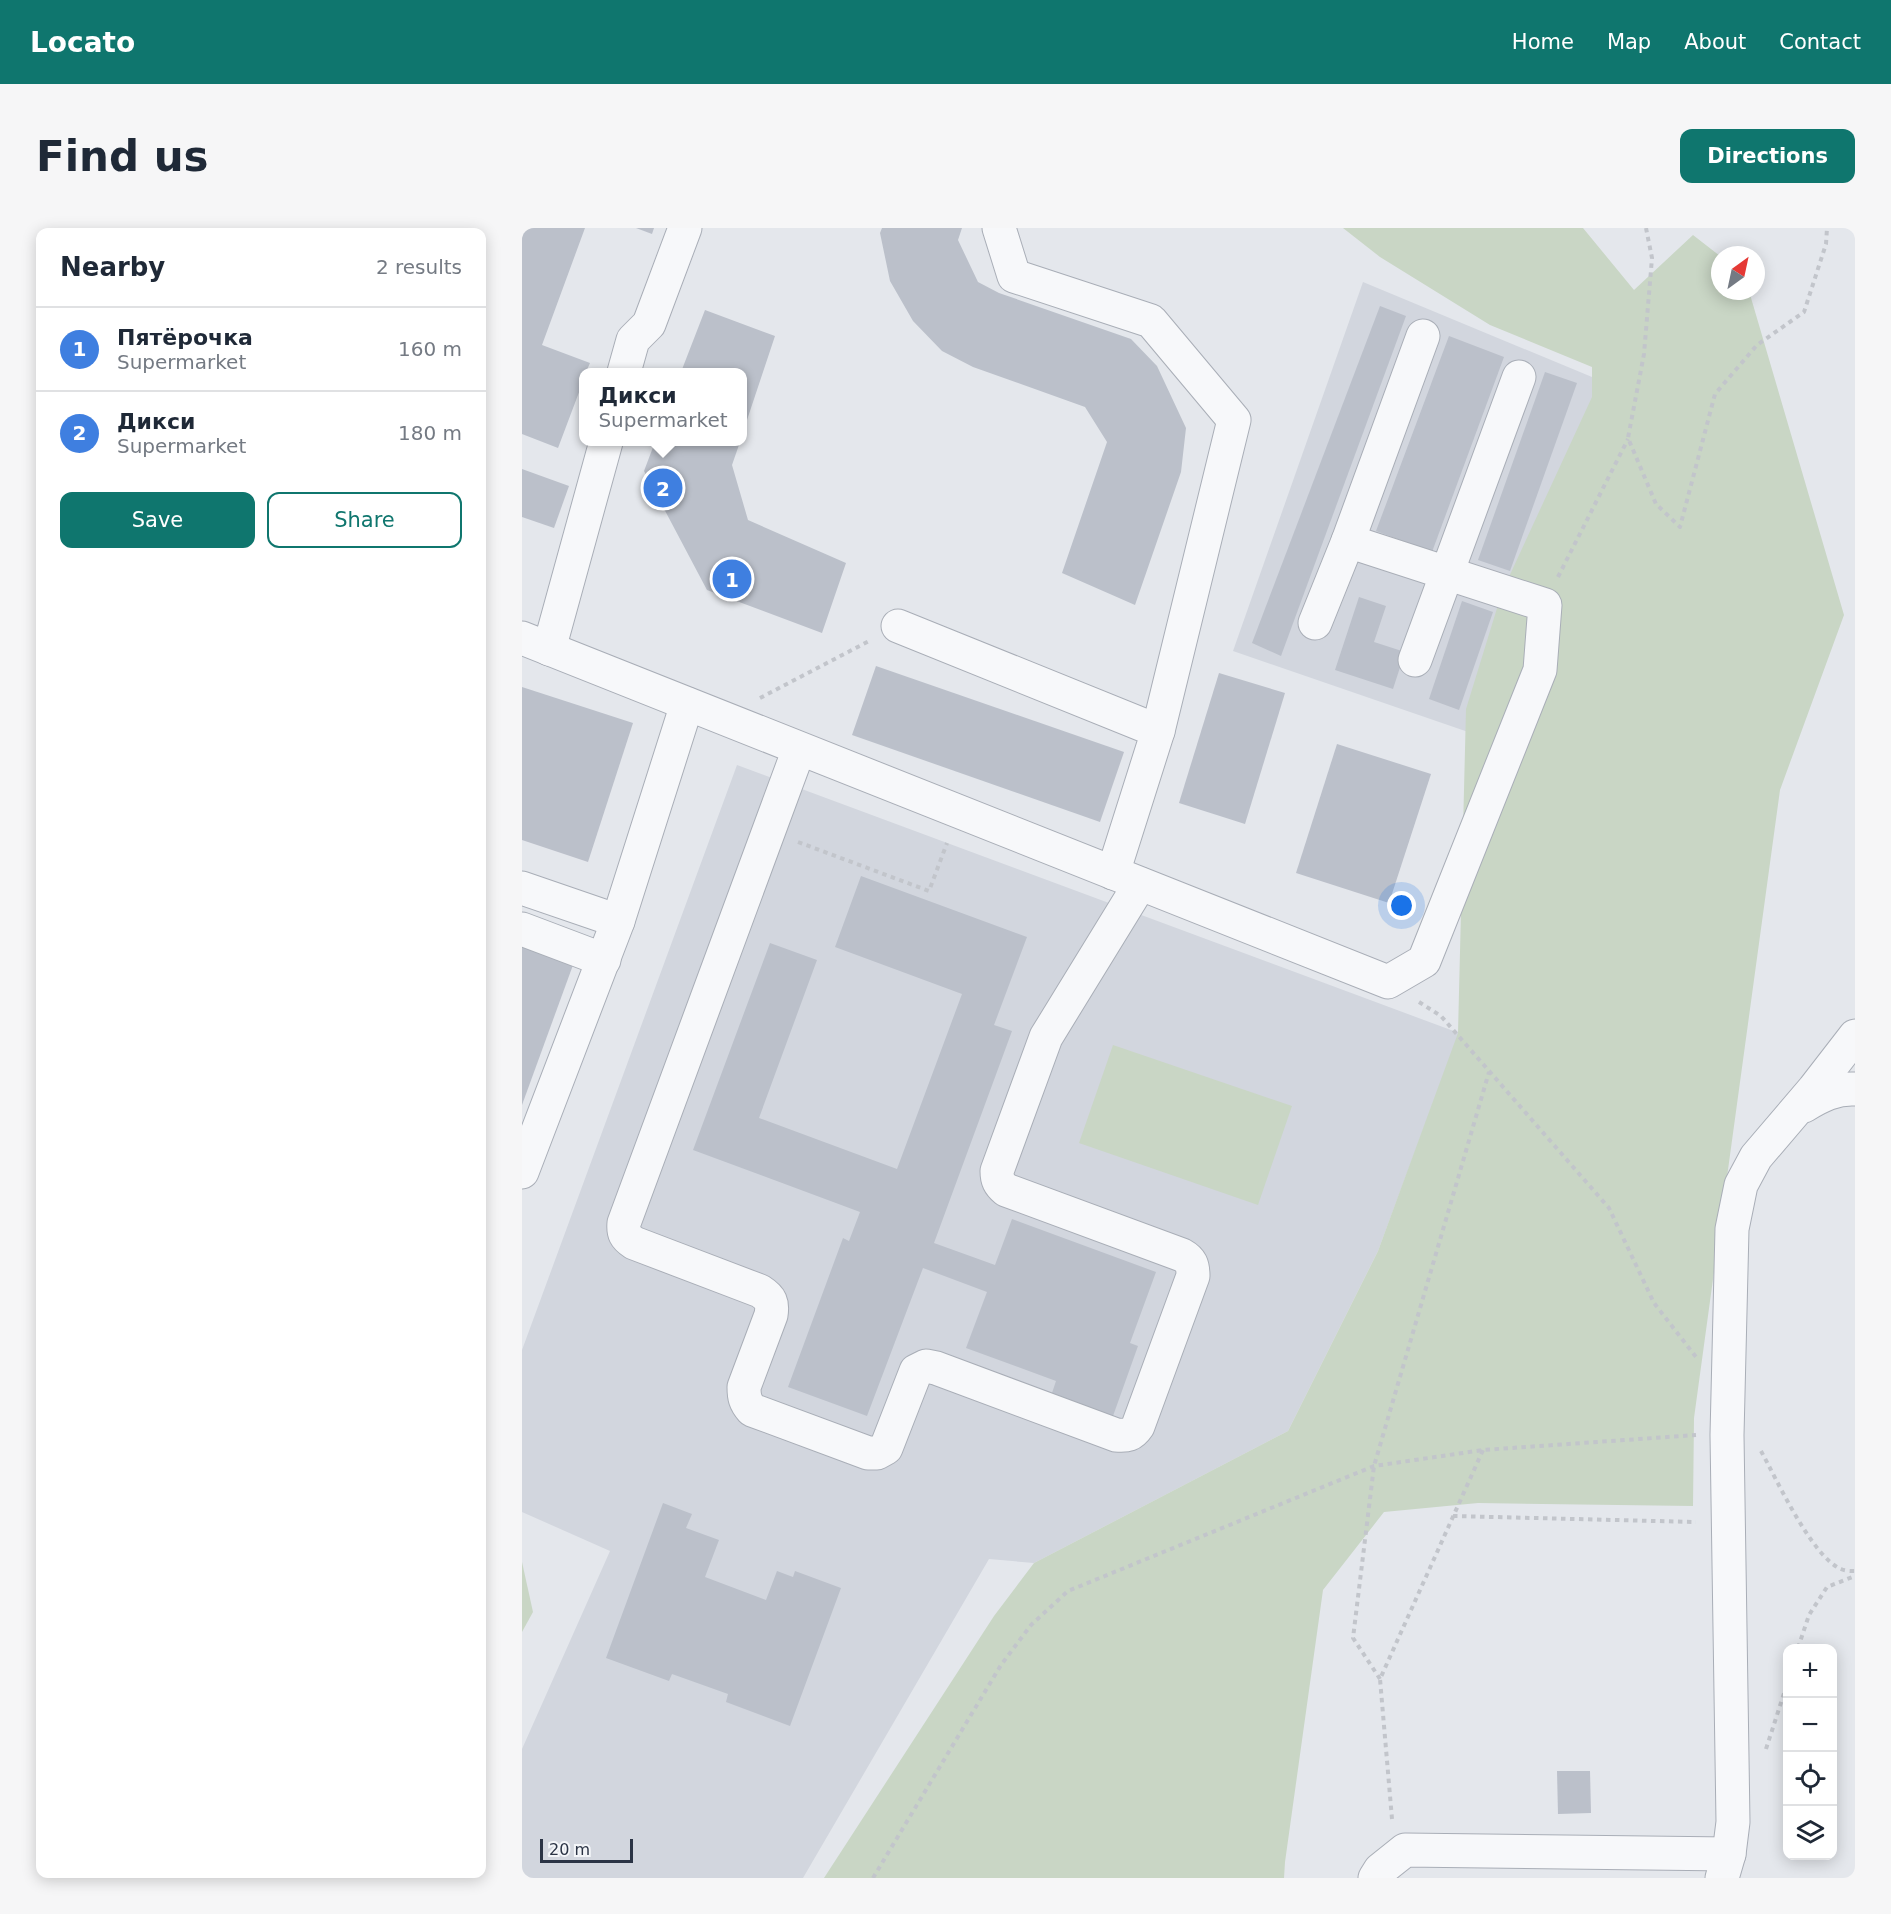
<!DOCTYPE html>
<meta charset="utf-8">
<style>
:root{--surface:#fff;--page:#f6f6f7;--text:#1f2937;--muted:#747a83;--line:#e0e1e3;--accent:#0f766e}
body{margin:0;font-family:"DejaVu Sans",sans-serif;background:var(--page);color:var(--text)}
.controls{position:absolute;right:18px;bottom:18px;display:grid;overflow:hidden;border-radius:12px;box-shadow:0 3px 15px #0003}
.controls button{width:54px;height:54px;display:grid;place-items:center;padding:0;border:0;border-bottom:2px solid var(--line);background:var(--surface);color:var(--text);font:30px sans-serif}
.compass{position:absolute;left:1189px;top:18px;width:54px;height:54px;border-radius:50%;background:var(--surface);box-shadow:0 3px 15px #0003;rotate:33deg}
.scale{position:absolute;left:18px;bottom:15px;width:93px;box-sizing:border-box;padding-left:6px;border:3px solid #2b3445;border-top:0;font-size:16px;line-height:21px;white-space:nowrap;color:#2b3445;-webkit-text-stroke:4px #f4f6f9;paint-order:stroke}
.you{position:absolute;left:880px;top:678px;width:21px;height:21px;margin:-15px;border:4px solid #fff;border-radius:50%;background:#1a73e8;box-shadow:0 0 0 9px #1a73e833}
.badge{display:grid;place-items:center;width:39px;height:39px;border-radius:50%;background:var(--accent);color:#fff;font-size:20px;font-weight:700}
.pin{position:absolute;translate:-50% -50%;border:3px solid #fff;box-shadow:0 2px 6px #0006}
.popup{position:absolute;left:57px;top:140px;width:168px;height:78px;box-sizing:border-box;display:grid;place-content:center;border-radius:12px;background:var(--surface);filter:drop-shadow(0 2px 4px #0005);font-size:20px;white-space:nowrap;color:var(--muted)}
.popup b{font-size:22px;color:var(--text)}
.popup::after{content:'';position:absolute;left:50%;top:100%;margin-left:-12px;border:12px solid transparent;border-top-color:var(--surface)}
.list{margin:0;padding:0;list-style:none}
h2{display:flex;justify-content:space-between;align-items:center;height:78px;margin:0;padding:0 24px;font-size:26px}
h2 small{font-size:20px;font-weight:400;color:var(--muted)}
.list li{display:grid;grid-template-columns:39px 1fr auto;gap:18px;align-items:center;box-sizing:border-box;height:84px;padding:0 24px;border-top:2px solid var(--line)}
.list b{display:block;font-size:22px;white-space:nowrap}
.list p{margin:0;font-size:20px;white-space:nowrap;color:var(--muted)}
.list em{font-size:20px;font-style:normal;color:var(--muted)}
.actions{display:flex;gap:12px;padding:18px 24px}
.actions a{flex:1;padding:14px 0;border:2px solid var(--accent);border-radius:12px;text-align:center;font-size:21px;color:var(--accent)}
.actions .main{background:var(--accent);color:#fff}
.icon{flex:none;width:33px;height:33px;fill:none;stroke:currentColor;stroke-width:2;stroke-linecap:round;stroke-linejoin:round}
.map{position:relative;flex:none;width:1333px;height:1650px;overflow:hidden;border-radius:12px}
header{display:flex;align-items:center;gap:36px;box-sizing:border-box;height:84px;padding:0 30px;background:var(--accent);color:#fff}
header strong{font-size:28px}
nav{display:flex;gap:33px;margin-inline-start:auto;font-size:21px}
.intro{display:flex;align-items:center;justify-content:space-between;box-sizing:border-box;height:144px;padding:0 36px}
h1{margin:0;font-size:42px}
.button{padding:15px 27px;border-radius:12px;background:var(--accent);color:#fff;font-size:21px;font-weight:700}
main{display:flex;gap:36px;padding:0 36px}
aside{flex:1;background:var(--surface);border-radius:12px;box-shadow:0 3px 15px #0003}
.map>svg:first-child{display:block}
</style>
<header>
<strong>Locato</strong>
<nav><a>Home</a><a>Map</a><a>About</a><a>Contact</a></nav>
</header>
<div class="intro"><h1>Find us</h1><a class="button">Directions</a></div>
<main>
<aside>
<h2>Nearby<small>2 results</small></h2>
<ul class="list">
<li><span class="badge" style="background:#3f7fe0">1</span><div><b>Пятёрочка</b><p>Supermarket</p></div><em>160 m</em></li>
<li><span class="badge" style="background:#3f7fe0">2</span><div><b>Дикси</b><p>Supermarket</p></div><em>180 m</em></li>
</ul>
<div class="actions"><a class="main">Save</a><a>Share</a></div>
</aside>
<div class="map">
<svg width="1333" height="1650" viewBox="0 0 1333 1650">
<rect width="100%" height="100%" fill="#e4e7ec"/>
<g fill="#d2d6de">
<polygon points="841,54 1082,154 952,506 711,423"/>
<polygon points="215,537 937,805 856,1023 766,1203 512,1335 467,1331 281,1650 0,1650 0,1521 88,1323 0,1284 0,1122"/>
</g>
<g fill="#c9d6c5">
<polygon points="821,0 1061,0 1112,62 1171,7 1198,28 1198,63 1227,63 1322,387 1258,562 1172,1190 1171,1278 956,1275 862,1284 801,1362 763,1634 762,1650 302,1650 472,1388 512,1335 766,1203 856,1023 936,805 944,481 980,364 1070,169 1070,139 968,97 858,29"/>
<polygon points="591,817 770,878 736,977 557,915"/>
<polygon points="0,1334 11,1384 0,1404"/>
</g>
<g fill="#bbc0ca">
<polygon points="0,0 63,0 20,117 68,135 64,144 62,144 62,151 36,220 0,206"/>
<polygon points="114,0 132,0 130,6"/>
<polygon points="360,0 440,0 436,12 456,54 477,65 609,111 635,138 664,200 659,244 613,377 540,345 585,214 563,179 451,139 420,123 391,93 368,53 358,5"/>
<polygon points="858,78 884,88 759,428 730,415"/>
<polygon points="183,82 253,108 221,204 220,144 159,144"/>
<polygon points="927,108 982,129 910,324 854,303"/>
<polygon points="1023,144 1055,155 988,343 956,332"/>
<polygon points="133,214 218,214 210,237 226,292 324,335 300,405 185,362 122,243"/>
<polygon points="0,241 47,258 32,300 0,289"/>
<polygon points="837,369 864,378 852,414 883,424 871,461 813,442"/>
<polygon points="940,373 971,384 937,482 907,471"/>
<polygon points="354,438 602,524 578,594 330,507"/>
<polygon points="697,445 763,465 723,596 657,575"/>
<polygon points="0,459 111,495 66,634 0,612"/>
<polygon points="815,516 909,546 867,675 774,645"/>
<polygon points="339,648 505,709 472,797 490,803 412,1015 473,1037 490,991 634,1044 608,1115 616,1118 591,1188 530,1165 534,1153 444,1120 465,1064 401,1040 345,1188 266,1159 321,1010 327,1013 338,984 171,922 248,715 295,732 237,890 375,941 440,766 313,719"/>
<polygon points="0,719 51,737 0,877"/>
<polygon points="141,1275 170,1286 164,1300 197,1312 183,1349 244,1372 255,1343 271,1349 273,1343 319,1360 268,1498 204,1474 206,1466 150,1446 147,1453 84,1430"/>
<polygon points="1035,1543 1068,1543 1069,1585 1036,1586"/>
</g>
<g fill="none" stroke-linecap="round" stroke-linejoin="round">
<defs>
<g id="minor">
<polyline points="477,0 492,48 629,93 712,192 636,503"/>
<polyline points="102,144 111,112 127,96 163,0"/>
<polyline points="793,395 826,313 901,108"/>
<polyline points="376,398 636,503 591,645"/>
<polyline points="0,410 866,754 902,733 1018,442 1023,377 826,313"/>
<polyline points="27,421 84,214"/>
<polyline points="893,432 997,149"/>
<path d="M277 521 102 995C101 1005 103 1009 112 1015L238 1063C249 1070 251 1075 249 1087L222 1159C222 1169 223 1174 230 1182L346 1225H355L364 1220 394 1143 404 1138 414 1140 594 1207C605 1208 610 1207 616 1198L671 1048C671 1037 669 1032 660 1027L484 962C477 956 475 952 475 943L524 809 618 656"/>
<polyline points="0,660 96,693"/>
<polyline points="0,701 82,732"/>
<path d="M1282 878C1298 868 1314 860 1333 861"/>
<polyline points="0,944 96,693 165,476"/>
<polyline points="853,1650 858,1642 883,1622 1207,1626"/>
<polyline points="1200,1650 1207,1626 1211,1594 1205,1207 1210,1001 1219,957 1234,929 1292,861 1333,808"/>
</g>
</defs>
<use href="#minor" stroke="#a9aeb7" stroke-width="35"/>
<g stroke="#c2c5cb" stroke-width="4" stroke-dasharray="4.5 4.5" stroke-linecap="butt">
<polyline points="1124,0 1130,30 1122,126 1106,210 1134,276 1158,299 1193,166 1235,117 1282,84 1304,16 1305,0"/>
<polyline points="1036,349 1106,211"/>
<polyline points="238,470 349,412"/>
<polyline points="276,614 407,663 425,615"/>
<polyline points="897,774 919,788 1087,980 1132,1075 1174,1129"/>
<path d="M1239 1223C1255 1252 1290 1329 1319 1341 1323 1343 1329 1343 1333 1343"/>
<polyline points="931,1288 1174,1294"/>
<polyline points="1276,1420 1287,1387 1305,1359 1333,1348"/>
<polyline points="858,1451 831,1410 852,1238 967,844"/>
<polyline points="1244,1521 1266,1453"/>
<polyline points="870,1591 858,1451 961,1222"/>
<polyline points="351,1650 479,1437 509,1397 546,1363 852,1238 961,1222 1174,1207"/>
</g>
<use href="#minor" stroke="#f7f8fa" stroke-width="33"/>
</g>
</svg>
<div class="controls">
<button>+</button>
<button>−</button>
<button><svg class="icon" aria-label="locate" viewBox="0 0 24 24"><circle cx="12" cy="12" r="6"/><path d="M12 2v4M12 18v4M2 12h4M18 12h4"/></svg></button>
<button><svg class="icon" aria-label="layers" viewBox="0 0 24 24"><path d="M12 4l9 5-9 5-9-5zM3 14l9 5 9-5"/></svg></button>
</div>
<svg class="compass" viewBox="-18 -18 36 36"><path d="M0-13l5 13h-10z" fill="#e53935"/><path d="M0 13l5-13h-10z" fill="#747a83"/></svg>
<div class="scale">20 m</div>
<div class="you"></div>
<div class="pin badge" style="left:210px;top:351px;background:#3f7fe0">1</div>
<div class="pin badge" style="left:141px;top:260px;background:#3f7fe0">2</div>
<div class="popup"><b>Дикси</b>Supermarket</div>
</div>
</main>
